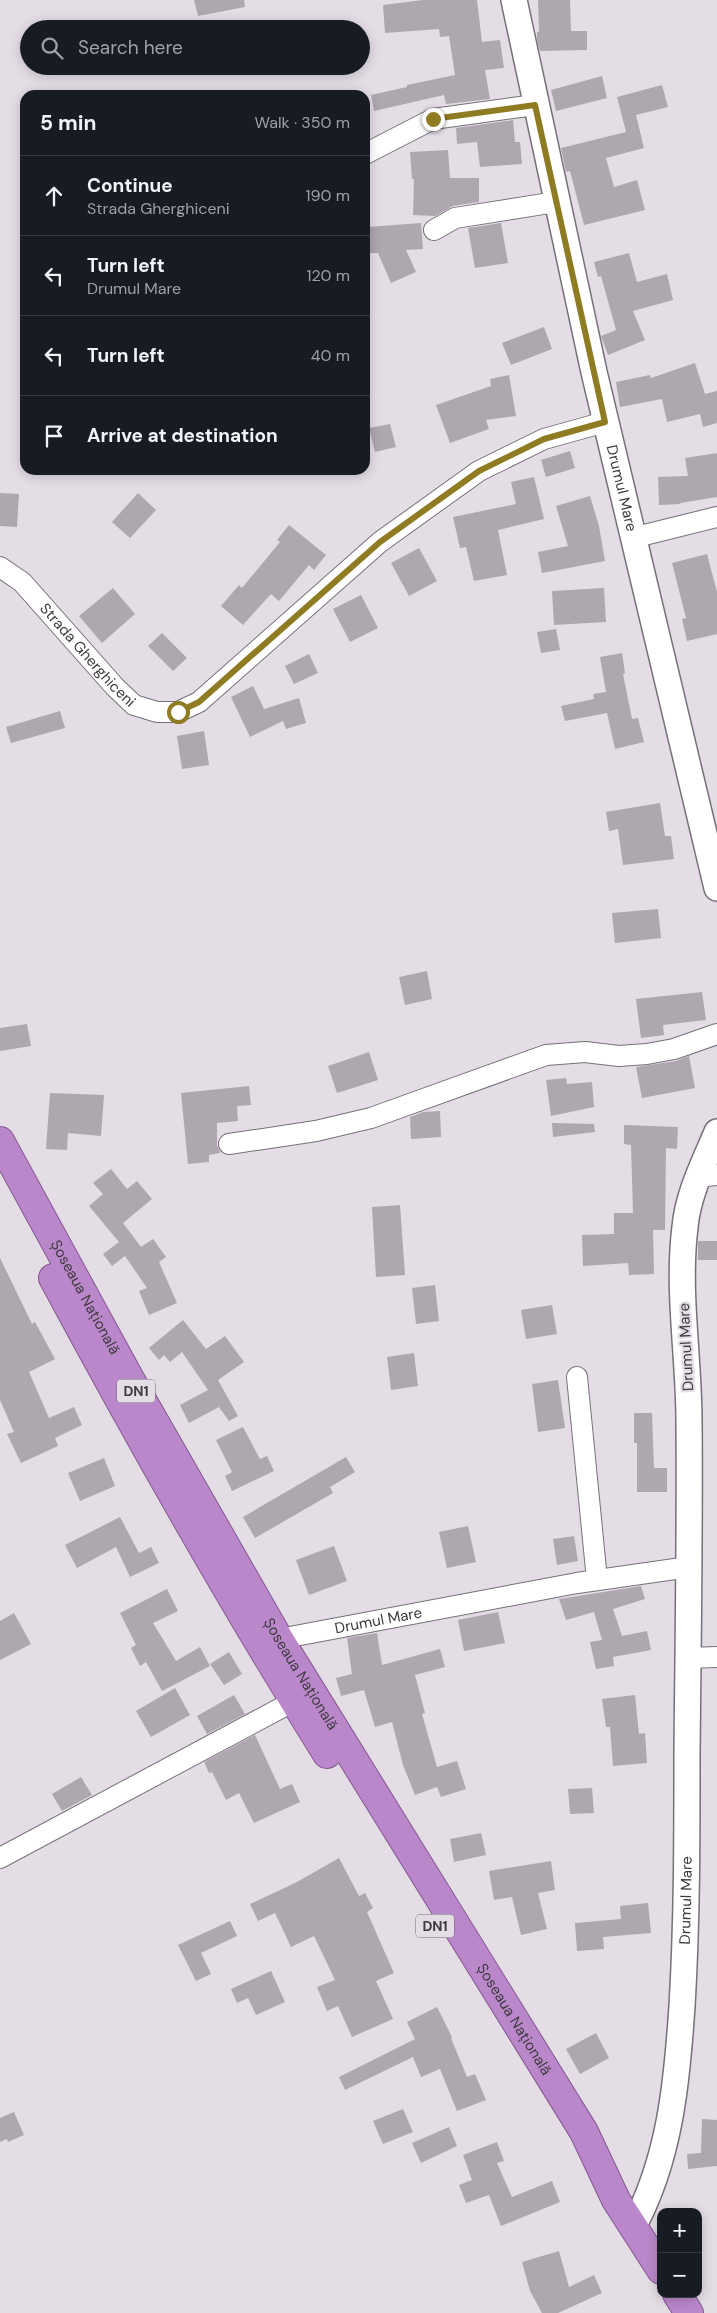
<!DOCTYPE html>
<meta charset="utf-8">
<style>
:root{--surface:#171b24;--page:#20242c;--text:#f1f3f6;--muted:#9ea1a6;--line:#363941}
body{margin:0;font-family:"DM Sans",sans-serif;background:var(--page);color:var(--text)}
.controls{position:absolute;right:15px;bottom:15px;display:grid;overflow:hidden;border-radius:10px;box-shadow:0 2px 12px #0003}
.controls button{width:45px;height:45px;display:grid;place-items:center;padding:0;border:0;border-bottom:1px solid var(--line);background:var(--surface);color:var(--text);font:25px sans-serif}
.stop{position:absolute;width:15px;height:15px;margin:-11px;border:4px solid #8f7b21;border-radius:50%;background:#fff}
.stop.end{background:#8f7b21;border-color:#fff;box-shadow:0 1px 5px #0008}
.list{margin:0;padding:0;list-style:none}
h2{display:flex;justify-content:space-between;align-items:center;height:65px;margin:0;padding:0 20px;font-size:21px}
h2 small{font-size:16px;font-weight:400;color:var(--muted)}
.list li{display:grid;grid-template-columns:32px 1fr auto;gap:15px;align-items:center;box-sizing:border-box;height:80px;padding:0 20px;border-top:1px solid var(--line)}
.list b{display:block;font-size:19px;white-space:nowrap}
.list p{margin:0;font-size:16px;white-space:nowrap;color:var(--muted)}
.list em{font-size:16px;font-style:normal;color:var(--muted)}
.icon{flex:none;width:28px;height:28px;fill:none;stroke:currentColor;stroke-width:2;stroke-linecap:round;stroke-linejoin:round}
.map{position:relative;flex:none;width:717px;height:2313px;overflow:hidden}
.search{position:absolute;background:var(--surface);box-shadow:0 2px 12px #0003;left:20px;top:20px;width:350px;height:55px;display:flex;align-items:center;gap:12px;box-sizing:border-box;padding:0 18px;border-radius:28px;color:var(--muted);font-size:19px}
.panel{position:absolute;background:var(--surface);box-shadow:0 2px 12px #0003;left:20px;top:90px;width:350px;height:385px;border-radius:15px}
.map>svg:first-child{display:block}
</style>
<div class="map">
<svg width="717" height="2313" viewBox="0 0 717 2313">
<rect width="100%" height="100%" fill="#e4dde6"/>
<g fill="#aea7b0">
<polygon points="194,0 244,0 245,7 198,16"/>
<polygon points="423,0 477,0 482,42 500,40 504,68 485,70 490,99 446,104 444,95 374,111 371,95 407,87 407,85 455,75 449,36 440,37 439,29 385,33 383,5"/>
<polygon points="538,0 570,0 571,31 587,31 587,50 540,51 537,40 537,32 539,32"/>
<polygon points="602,76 607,98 556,111 551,90"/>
<polygon points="662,85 668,107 636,115 644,148 606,158 614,187 637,180 645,210 584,225 570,171 566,172 561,148 626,132 617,97"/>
<polygon points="513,120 515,142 520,142 522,164 480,167 477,142 457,144 456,128"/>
<polygon points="448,150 450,178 479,178 479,202 453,206 435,216 413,215 414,179 412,179 410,152"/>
<polygon points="421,223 423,249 406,250 416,272 391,283 378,253 369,253 368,227"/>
<polygon points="501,223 508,263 475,268 468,228"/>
<polygon points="629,253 637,282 667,274 673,300 633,311 645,340 608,355 601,336 616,330 601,276 598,277 594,262"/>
<polygon points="544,327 552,349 511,365 502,343"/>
<polygon points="695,363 705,394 717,391 717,423 703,427 700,414 667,422 662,399 620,407 616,382 650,375 651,378"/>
<polygon points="509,375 516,416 486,420 489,429 450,443 436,405 491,386 490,379"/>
<polygon points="390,424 396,447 375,452 369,428"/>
<polygon points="570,451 575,468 546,477 541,460"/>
<polygon points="717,453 717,497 680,503 681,504 659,505 658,477 688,476 685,458"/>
<polygon points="534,477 544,519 498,530 507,575 474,581 466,547 460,548 453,517 516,504 511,482"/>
<polygon points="0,493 19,494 17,527 0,526"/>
<polygon points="138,493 156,510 130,538 112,522"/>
<polygon points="590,496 599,526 605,561 542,573 538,552 568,546 556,506"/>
<polygon points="289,525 326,555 314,570 309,565 279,601 271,594 243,625 221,606 239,585 242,588 280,542 277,540"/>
<polygon points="419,548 437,581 409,596 391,563"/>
<polygon points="707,554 717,592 717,634 687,641 682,619 686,618 672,563"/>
<polygon points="113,588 135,614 102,643 79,616"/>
<polygon points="604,588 606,622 554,625 552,591"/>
<polygon points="361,595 378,628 350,642 333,609"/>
<polygon points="556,629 560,650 541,653 537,632"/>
<polygon points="162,633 187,658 173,671 148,646"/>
<polygon points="622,653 625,673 623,674 632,719 638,718 644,742 615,749 607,713 565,721 561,706 594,699 593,694 606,692 600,657"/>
<polygon points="309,654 318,673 294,684 285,666"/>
<polygon points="253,686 264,709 299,698 306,723 286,729 283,721 250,737 231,697"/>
<polygon points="60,711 65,728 11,743 6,727"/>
<polygon points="204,731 209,765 182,769 177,736"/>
<polygon points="660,803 665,836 671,836 674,859 623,865 618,829 609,831 606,812"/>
<polygon points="658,909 661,938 615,943 612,913"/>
<polygon points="427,971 432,999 405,1005 399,977"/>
<polygon points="702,992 706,1020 663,1025 664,1035 641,1038 636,999"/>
<polygon points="27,1024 31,1046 0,1051 0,1028"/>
<polygon points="369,1052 378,1080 337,1093 328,1066"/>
<polygon points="689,1056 695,1088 642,1098 636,1067 676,1061"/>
<polygon points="566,1078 567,1084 592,1082 594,1107 551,1116 546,1080"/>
<polygon points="249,1086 251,1105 237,1106 238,1121 217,1123 217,1145 220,1153 209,1155 209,1162 188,1164 181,1093"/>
<polygon points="50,1093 104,1095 101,1136 68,1133 67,1150 46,1149"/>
<polygon points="440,1111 441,1137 411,1139 410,1117 423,1112"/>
<polygon points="552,1123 594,1124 595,1132 553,1137"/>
<polygon points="624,1125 678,1127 677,1149 666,1148 665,1230 653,1230 654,1274 629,1275 628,1263 583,1266 582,1235 614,1234 614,1213 633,1213 631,1145 624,1144"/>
<polygon points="111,1169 127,1189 137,1181 152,1199 123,1223 141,1247 153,1239 166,1257 159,1262 177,1303 149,1315 139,1291 147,1288 125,1256 112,1266 103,1254 119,1242 89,1206 103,1194 93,1183"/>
<polygon points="400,1205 405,1275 376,1277 372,1207"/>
<rect x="698" y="1241" width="19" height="19"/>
<polygon points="0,1258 32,1324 35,1322 55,1359 29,1372 49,1418 74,1407 82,1425 55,1438 58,1446 21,1463 7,1434 14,1432 0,1400"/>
<polygon points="435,1285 439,1321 416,1324 412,1288"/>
<polygon points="552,1305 557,1334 526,1339 521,1310"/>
<polygon points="183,1320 206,1349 225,1336 244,1362 218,1380 238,1416 229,1421 219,1407 189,1423 180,1405 208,1390 182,1352 170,1362 164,1355 159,1360 149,1348"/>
<polygon points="414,1353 418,1386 391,1390 387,1357"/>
<polygon points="558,1380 565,1428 538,1432 532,1384"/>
<polygon points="634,1413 652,1413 654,1468 667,1468 667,1492 637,1492 637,1443 634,1443"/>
<polygon points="243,1427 260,1459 267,1456 274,1471 232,1491 225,1476 232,1472 216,1440"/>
<polygon points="346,1457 355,1472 330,1487 333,1493 255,1538 243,1517"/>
<polygon points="104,1458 115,1486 80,1501 68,1473"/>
<polygon points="120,1517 139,1553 151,1547 159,1563 130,1577 116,1547 77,1568 65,1545"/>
<polygon points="468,1526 476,1562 447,1568 439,1532"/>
<polygon points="574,1536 578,1561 557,1565 553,1539"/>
<polygon points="334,1546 347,1581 309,1595 296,1560"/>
<polygon points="641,1586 645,1599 613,1609 622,1636 647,1631 651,1650 613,1657 614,1666 596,1669 590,1642 602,1640 594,1612 566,1620 559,1599"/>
<polygon points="167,1589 178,1611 153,1623 176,1661 200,1647 210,1666 162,1691 146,1662 140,1666 131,1648 136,1645 120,1613"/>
<polygon points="498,1612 505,1643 464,1651 458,1620"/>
<polygon points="14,1613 31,1644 0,1660 0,1621"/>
<polygon points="377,1633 382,1665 440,1649 445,1667 415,1675 425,1713 422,1714 437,1767 457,1761 466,1789 441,1797 437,1787 415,1795 403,1765 392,1722 375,1727 364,1690 341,1696 336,1678 352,1674 347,1638"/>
<polygon points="229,1652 242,1674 224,1685 210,1664"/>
<polygon points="175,1688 190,1715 151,1737 136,1711"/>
<polygon points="234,1695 245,1714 207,1734 197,1716"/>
<polygon points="635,1695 639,1734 645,1733 647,1763 613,1766 610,1727 606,1727 602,1699"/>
<polygon points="255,1735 280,1789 292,1784 300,1802 254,1823 239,1793 226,1800 212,1772 209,1773 204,1762"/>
<polygon points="81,1777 92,1795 62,1811 52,1794"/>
<polygon points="592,1788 594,1813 570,1814 568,1789"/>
<polygon points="481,1833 486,1855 454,1862 450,1839"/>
<polygon points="339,1858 359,1896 365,1893 373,1908 367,1912 394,1973 376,1981 393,2019 352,2037 338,2006 327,2011 317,1987 335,1980 314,1936 291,1947 275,1913 258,1921 250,1904 297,1882"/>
<polygon points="551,1861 555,1890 538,1893 547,1929 521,1935 512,1897 494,1900 489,1871"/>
<polygon points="648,1903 651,1933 603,1937 604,1949 577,1951 575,1923 621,1919 620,1906"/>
<polygon points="230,1921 237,1936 201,1953 211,1974 196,1981 178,1945"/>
<polygon points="271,1971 285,2002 256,2015 248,1998 237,2003 231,1989"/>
<polygon points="437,2007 452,2037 451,2038 467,2077 475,2074 486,2100 457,2111 440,2069 421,2077 413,2057 345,2090 339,2077 415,2039 407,2022"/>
<polygon points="596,2033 609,2058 580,2074 566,2049"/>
<polygon points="403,2109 413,2132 383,2144 373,2121"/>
<polygon points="14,2112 24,2135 8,2142 7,2139 0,2142 0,2118"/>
<polygon points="702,2119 717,2120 717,2166 688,2169 687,2154 701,2153"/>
<polygon points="449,2127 457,2146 421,2163 412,2143"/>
<polygon points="497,2142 504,2161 497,2163 512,2197 552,2181 560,2202 501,2226 489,2195 466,2203 459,2185 472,2180 463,2155"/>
<polygon points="559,2251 569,2287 594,2275 602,2293 558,2313 542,2313 530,2291 522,2262"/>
</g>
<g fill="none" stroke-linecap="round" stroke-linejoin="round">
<defs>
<g id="minor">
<polyline points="365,154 433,119 535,105"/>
<polyline points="434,230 455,218 556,202"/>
<polyline points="632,538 717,517"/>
<path id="s1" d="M0 567 22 582 115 687 134 705 157 712H178L199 702 380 542 479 471 544 439 605 422"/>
<polyline points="229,1144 316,1131 371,1118 546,1055 585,1052 619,1056 647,1054 674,1049 717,1034"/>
<polyline points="698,1177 717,1175"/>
<polyline points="577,1377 597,1580"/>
<path id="s2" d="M279 1639 577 1583 689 1567"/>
<polyline points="689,1658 717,1657"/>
<polyline points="0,1858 294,1701"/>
</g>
<g id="tertiary">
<path id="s3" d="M514 0 594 372 717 888"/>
<path id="s4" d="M633 2227C670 2159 677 2082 682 2006 687 1923 687 1839 687 1755 688 1644 690 1533 689 1421 689 1357 677 1291 685 1227 688 1194 704 1163 717 1132"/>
</g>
<g id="trunk">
<path id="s5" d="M0 1141 130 1379 279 1639 584 2132 616 2200 661 2270"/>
<path d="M53 1278C140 1440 230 1599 327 1754"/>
<polyline points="677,2294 689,2313"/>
</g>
</defs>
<use href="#minor" stroke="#767078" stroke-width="22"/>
<use href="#tertiary" stroke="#767078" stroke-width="28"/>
<use href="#trunk" stroke="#835990" stroke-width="30"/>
<use href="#minor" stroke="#fff" stroke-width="20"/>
<use href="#tertiary" stroke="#fff" stroke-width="25"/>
<use href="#trunk" stroke="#ba87ca" stroke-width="28"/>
</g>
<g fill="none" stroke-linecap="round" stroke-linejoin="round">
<polyline stroke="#8f7b21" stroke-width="6" points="178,712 199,702 380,542 479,471 544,439 605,422 535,105 433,119"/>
</g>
<g text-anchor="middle" stroke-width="4.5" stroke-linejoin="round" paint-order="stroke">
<g fill="#e4dde6" stroke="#6e6b70" stroke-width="1">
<rect x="117" y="1379.5" width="38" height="23" rx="4"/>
<rect x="416" y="1914.5" width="38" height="23" rx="4"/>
</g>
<g font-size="14" font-weight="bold" fill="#3c3a3d">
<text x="136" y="1396">DN1</text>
<text x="435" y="1931">DN1</text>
</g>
<g font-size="15" fill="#3c3a3d" stroke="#e4dde6">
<text dy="5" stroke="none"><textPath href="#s3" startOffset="500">Drumul Mare</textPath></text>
<text dy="5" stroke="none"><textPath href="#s1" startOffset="125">Strada Gherghiceni</textPath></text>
<text dy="5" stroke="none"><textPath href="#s5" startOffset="178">Șoseaua Națională</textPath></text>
<text transform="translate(686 1347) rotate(-93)" y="5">Drumul Mare</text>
<text dy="5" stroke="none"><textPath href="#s2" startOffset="101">Drumul Mare</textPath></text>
<text dy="5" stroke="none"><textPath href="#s5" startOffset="612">Șoseaua Națională</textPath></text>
<text dy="5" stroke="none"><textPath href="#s4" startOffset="334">Drumul Mare</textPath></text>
<text dy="5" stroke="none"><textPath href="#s5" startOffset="1018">Șoseaua Națională</textPath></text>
</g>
</g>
</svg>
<div class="controls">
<button>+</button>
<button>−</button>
</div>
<div class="stop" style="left:178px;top:712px"></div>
<div class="stop end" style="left:433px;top:119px"></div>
<div class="search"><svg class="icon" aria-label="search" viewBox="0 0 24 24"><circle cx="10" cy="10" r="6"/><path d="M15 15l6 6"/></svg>Search here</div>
<section class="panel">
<h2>5 min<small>Walk · 350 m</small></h2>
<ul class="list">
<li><svg class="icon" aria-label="ahead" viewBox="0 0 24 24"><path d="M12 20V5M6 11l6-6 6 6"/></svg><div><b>Continue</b><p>Strada Gherghiceni</p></div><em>190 m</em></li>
<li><svg class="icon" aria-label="left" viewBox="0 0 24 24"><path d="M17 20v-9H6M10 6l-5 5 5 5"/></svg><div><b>Turn left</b><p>Drumul Mare</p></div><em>120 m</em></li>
<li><svg class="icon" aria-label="left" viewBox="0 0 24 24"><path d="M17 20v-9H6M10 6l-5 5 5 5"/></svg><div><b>Turn left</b></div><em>40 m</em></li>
<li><svg class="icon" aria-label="arrive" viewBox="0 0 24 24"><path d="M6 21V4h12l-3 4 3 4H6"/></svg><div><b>Arrive at destination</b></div></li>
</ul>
</section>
</div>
